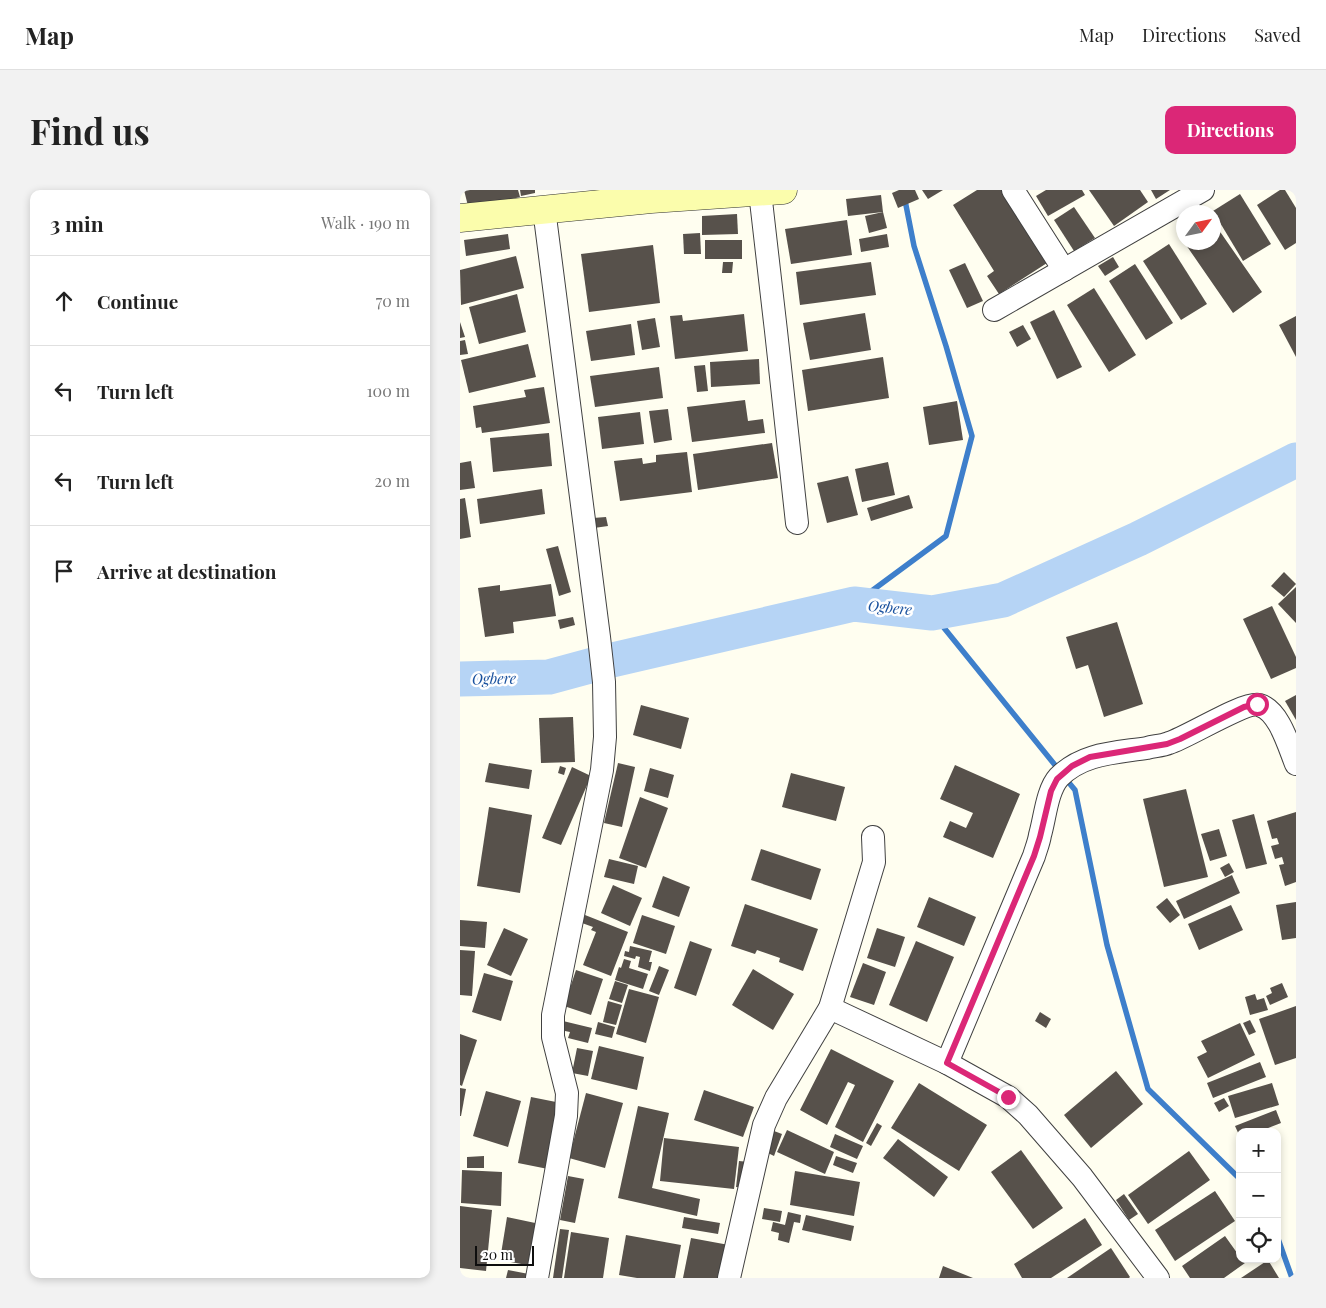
<!DOCTYPE html>
<meta charset="utf-8">
<style>
:root{--surface:#fff;--page:#f2f2f2;--text:#222;--muted:#767676;--line:#e0e0e0;--accent:#db2777}
body{margin:0;font-family:"Playfair Display",serif;background:var(--page);color:var(--text)}
.controls{position:absolute;right:15px;bottom:15px;display:grid;overflow:hidden;border-radius:10px;box-shadow:0 2px 8px #0003}
.controls button{width:45px;height:45px;display:grid;place-items:center;padding:0;border:0;border-bottom:1px solid var(--line);background:var(--surface);color:var(--text);font:25px sans-serif}
.compass{position:absolute;left:716px;top:15px;width:45px;height:45px;border-radius:50%;background:var(--surface);box-shadow:0 2px 8px #0003;rotate:57deg}
.scale{position:absolute;left:15px;bottom:12px;width:59px;box-sizing:border-box;padding-left:5px;border:2px solid #0e0e0e;border-top:0;font-size:14px;line-height:18px;white-space:nowrap;color:#0e0e0e;-webkit-text-stroke:4px #fff;paint-order:stroke}
.stop{position:absolute;width:15px;height:15px;margin:-11px;border:4px solid #db2777;border-radius:50%;background:#fff}
.stop.end{background:#db2777;border-color:#fff;box-shadow:0 1px 5px #0008}
.list{margin:0;padding:0;list-style:none}
h2{display:flex;justify-content:space-between;align-items:center;height:65px;margin:0;padding:0 20px;font-size:21px}
h2 small{font-size:16px;font-weight:400;color:var(--muted)}
.list li{display:grid;grid-template-columns:32px 1fr auto;gap:15px;align-items:center;box-sizing:border-box;height:90px;padding:0 20px;border-top:1px solid var(--line)}
.list b{display:block;font-size:19px;white-space:nowrap}
.list em{font-size:16px;font-style:normal;color:var(--muted)}
.icon{flex:none;width:28px;height:28px;fill:none;stroke:currentColor;stroke-width:2;stroke-linecap:round;stroke-linejoin:round}
.map{position:relative;flex:none;width:836px;height:1088px;overflow:hidden;border-radius:10px}
header{display:flex;align-items:center;gap:30px;box-sizing:border-box;height:70px;padding:0 25px;background:var(--surface);border-bottom:1px solid var(--line)}
header strong{font-size:24px}
nav{display:flex;gap:28px;margin-inline-start:auto;font-size:18px}
.intro{display:flex;align-items:center;justify-content:space-between;box-sizing:border-box;height:120px;padding:0 30px}
h1{margin:0;font-size:35px}
.button{padding:12px 22px;border-radius:10px;background:var(--accent);color:#fff;font-size:18px;font-weight:700}
main{display:flex;gap:30px;padding:0 30px}
aside{flex:1;background:var(--surface);border-radius:10px;box-shadow:0 2px 8px #0003}
.map>svg:first-child{display:block}
</style>
<header>
<strong>Map</strong>
<nav><a>Map</a><a>Directions</a><a>Saved</a></nav>
</header>
<div class="intro"><h1>Find us</h1><a class="button">Directions</a></div>
<main>
<aside>
<h2>3 min<small>Walk · 190 m</small></h2>
<ul class="list">
<li><svg class="icon" aria-label="ahead" viewBox="0 0 24 24"><path d="M12 20V5M6 11l6-6 6 6"/></svg><div><b>Continue</b></div><em>70 m</em></li>
<li><svg class="icon" aria-label="left" viewBox="0 0 24 24"><path d="M17 20v-9H6M10 6l-5 5 5 5"/></svg><div><b>Turn left</b></div><em>100 m</em></li>
<li><svg class="icon" aria-label="left" viewBox="0 0 24 24"><path d="M17 20v-9H6M10 6l-5 5 5 5"/></svg><div><b>Turn left</b></div><em>20 m</em></li>
<li><svg class="icon" aria-label="arrive" viewBox="0 0 24 24"><path d="M6 21V4h12l-3 4 3 4H6"/></svg><div><b>Arrive at destination</b></div></li>
</ul>
</aside>
<div class="map">
<svg width="836" height="1088" viewBox="0 0 836 1088">
<rect width="100%" height="100%" fill="#fffef0"/>
<g fill="none" stroke-linecap="round" stroke-linejoin="round">
<g stroke="#3e7fcb" stroke-width="5.5">
<polyline points="394,414 486,346 512,246 486,156 454,56 443,0"/>
<polyline points="472,423 599,580"/>
<polyline points="605,588 615,600 647,755 688,899 780,989"/>
<polyline points="817,1046 832,1088"/>
</g>
<polyline stroke="#b6d4f5" stroke-width="35" points="0,489 89,487 148,471 394,414 472,423 543,410 678,349 836,270"/>
</g>
<g fill="#57514b">
<polygon points="4,0 58,0 60,7 9,20"/>
<polygon points="60,0 75,0 75,3 61,6"/>
<polygon points="439,0 455,0 459,9 438,18 432,3"/>
<polygon points="462,0 483,0 468,9"/>
<polygon points="517,0 541,0 587,73 539,104 527,86 534,81 493,15"/>
<polygon points="586,0 622,0 625,5 588,26 576,6"/>
<polygon points="629,0 680,0 688,12 654,36"/>
<polygon points="691,0 710,0 696,9"/>
<polygon points="820,0 825,0 836,18 836,53 825,60 797,15"/>
<polygon points="780,4 811,54 783,71 753,21"/>
<polygon points="421,5 423,22 388,26 386,9"/>
<polygon points="614,17 635,48 614,61 594,30"/>
<polygon points="423,22 427,38 409,43 405,26"/>
<polygon points="277,24 278,44 242,45 242,26"/>
<polygon points="387,30 392,65 331,74 325,39"/>
<polygon points="754,33 802,102 773,123 724,52 754,52"/>
<polygon points="240,43 241,64 224,64 223,44"/>
<polygon points="48,44 50,59 6,66 4,50"/>
<polygon points="427,44 429,57 401,62 399,49"/>
<rect x="245" y="50" width="37" height="19"/>
<polygon points="709,54 747,114 721,130 683,71"/>
<polygon points="193,55 200,113 129,122 121,64"/>
<polygon points="56,66 64,98 1,115 0,80"/>
<polygon points="653,67 659,77 645,86 638,76"/>
<polygon points="263,72 273,72 272,83 262,83"/>
<polygon points="411,72 416,105 340,115 336,82"/>
<polygon points="505,73 523,111 507,118 489,80"/>
<polygon points="675,74 713,133 686,150 649,91"/>
<polygon points="634,98 676,165 649,182 607,115"/>
<polygon points="57,104 66,142 19,154 9,117"/>
<polygon points="594,120 622,177 597,189 570,132"/>
<polygon points="405,123 411,160 350,170 343,133"/>
<polygon points="284,124 288,161 215,169 210,126 222,125 223,131"/>
<polygon points="836,126 836,167 819,135"/>
<polygon points="195,128 200,157 182,160 177,131"/>
<polygon points="0,132 5,147 0,148"/>
<polygon points="171,134 175,165 131,171 126,141"/>
<polygon points="563,135 571,149 557,157 549,142"/>
<polygon points="5,150 8,164 0,165 0,151"/>
<polygon points="68,154 76,187 9,203 1,170"/>
<polygon points="423,167 429,208 348,221 342,180"/>
<polygon points="299,169 300,194 251,197 250,172"/>
<polygon points="245,175 248,201 237,202 234,176"/>
<polygon points="199,177 203,208 135,217 130,186"/>
<polygon points="84,197 90,233 22,243 21,237 16,238 13,216 66,207 64,200"/>
<polygon points="285,210 288,231 303,229 305,243 232,252 227,217"/>
<polygon points="497,211 503,250 469,255 463,217"/>
<polygon points="208,219 212,250 194,253 189,221"/>
<polygon points="180,222 184,254 142,259 138,227"/>
<polygon points="89,243 92,276 33,282 30,248"/>
<polygon points="312,253 318,288 238,300 233,264"/>
<polygon points="227,262 232,302 160,311 154,271 182,268 183,274 196,272 196,265"/>
<polygon points="11,271 15,298 0,300 0,273"/>
<polygon points="428,272 435,305 402,312 395,279"/>
<polygon points="388,286 398,325 367,333 357,293"/>
<polygon points="82,299 85,324 20,334 17,309"/>
<polygon points="449,305 453,318 411,331 407,318"/>
<polygon points="5,308 11,347 0,349 0,309"/>
<polygon points="146,327 148,336 134,338 133,328"/>
<polygon points="98,356 111,402 99,406 86,359"/>
<polygon points="824,382 836,394 824,407 811,396"/>
<polygon points="91,394 96,426 53,432 54,443 25,447 18,398 40,395 40,401"/>
<polygon points="836,397 836,433 818,414"/>
<polygon points="812,416 836,467 836,478 811,489 783,429"/>
<polygon points="113,427 115,435 100,439 98,430"/>
<polygon points="657,432 683,514 644,527 628,475 616,479 606,447"/>
<polygon points="836,505 836,530 825,511"/>
<polygon points="181,515 229,528 221,559 173,545"/>
<polygon points="113,527 115,572 81,573 79,528"/>
<polygon points="29,573 72,580 69,599 25,592"/>
<polygon points="158,573 175,577 162,637 144,633"/>
<polygon points="495,575 560,604 533,668 483,647 490,631 506,638 513,623 480,609"/>
<polygon points="100,576 106,578 104,585 98,583"/>
<polygon points="112,577 131,586 101,655 82,648"/>
<polygon points="190,578 214,585 208,608 184,601"/>
<polygon points="331,583 385,597 376,631 322,617"/>
<polygon points="726,599 748,687 704,697 683,609"/>
<polygon points="180,607 208,618 186,678 159,668"/>
<polygon points="29,617 72,625 60,703 17,696"/>
<polygon points="836,622 836,692 825,696 819,675 824,674 822,667 815,669 811,656 819,654 817,648 812,649 807,631"/>
<polygon points="794,624 807,674 786,679 772,630"/>
<polygon points="759,639 767,666 750,671 741,644"/>
<polygon points="301,659 361,679 351,710 291,690"/>
<polygon points="149,669 178,676 174,694 144,687"/>
<polygon points="769,673 774,682 765,687 760,678"/>
<polygon points="772,685 780,703 724,729 716,711"/>
<polygon points="203,686 230,697 219,727 192,717"/>
<polygon points="153,695 182,708 170,736 141,723"/>
<polygon points="469,707 516,727 504,756 457,737"/>
<polygon points="707,708 720,725 710,733 696,717"/>
<polygon points="836,712 836,748 822,750 816,715"/>
<polygon points="285,714 358,739 343,781 319,772 320,768 297,760 295,764 271,756"/>
<polygon points="771,715 783,740 739,760 728,734"/>
<polygon points="125,725 168,742 151,786 123,775 136,742 131,740 133,737 122,733"/>
<polygon points="182,725 215,736 206,764 173,753"/>
<polygon points="0,730 27,732 25,758 0,756"/>
<polygon points="44,738 68,749 51,786 27,775"/>
<polygon points="417,738 445,747 435,777 407,768"/>
<polygon points="230,751 252,759 236,806 214,798"/>
<polygon points="456,751 494,767 467,832 429,815"/>
<polygon points="170,756 192,761 189,772 192,772 190,781 178,777 180,767 176,766 175,769 164,766 165,761 169,762"/>
<polygon points="0,760 15,761 12,806 0,805"/>
<polygon points="164,769 171,771 169,778 188,784 183,799 155,790 159,777 161,778"/>
<polygon points="403,773 426,782 414,815 390,807"/>
<polygon points="199,776 209,780 199,805 189,801"/>
<polygon points="293,779 334,804 313,840 272,815"/>
<polygon points="116,780 143,789 131,825 104,816"/>
<polygon points="24,783 53,791 41,831 12,822"/>
<polygon points="155,791 168,795 162,813 149,809"/>
<polygon points="822,793 828,807 810,815 806,806 812,803 810,798"/>
<polygon points="169,799 199,807 186,853 156,844"/>
<polygon points="795,804 797,810 804,808 808,820 790,825 785,807"/>
<polygon points="148,811 162,815 156,835 143,832"/>
<polygon points="836,816 836,868 815,875 799,829"/>
<polygon points="580,822 591,829 586,838 575,831"/>
<polygon points="790,830 796,842 789,845 783,833"/>
<polygon points="103,831 132,838 128,853 108,848 110,842 100,840"/>
<polygon points="138,832 155,837 152,848 135,844"/>
<polygon points="780,833 795,865 748,888 737,867 747,862 741,851"/>
<polygon points="0,844 17,850 2,896 0,895"/>
<polygon points="139,856 184,867 177,900 131,889"/>
<polygon points="117,858 133,861 128,886 112,883"/>
<polygon points="371,859 434,891 403,952 375,937 395,895 388,892 367,935 340,920"/>
<polygon points="800,872 806,887 753,908 747,893"/>
<polygon points="656,881 683,914 631,958 604,925"/>
<polygon points="459,893 527,935 499,981 431,938"/>
<polygon points="812,893 819,915 775,928 768,906"/>
<polygon points="0,898 6,899 1,926 0,926"/>
<polygon points="244,900 294,917 283,947 234,930"/>
<polygon points="26,901 61,911 48,957 13,946"/>
<polygon points="126,903 163,913 145,978 109,968"/>
<polygon points="71,907 101,913 88,979 58,973"/>
<polygon points="764,908 769,916 759,922 754,913"/>
<polygon points="178,916 209,923 192,998 240,1009 237,1026 158,1008"/>
<polygon points="816,920 821,933 798,942 780,942 780,947 775,936"/>
<polygon points="417,933 422,936 411,956 406,953"/>
<polygon points="327,940 374,962 365,984 317,962"/>
<polygon points="314,941 322,944 314,966 306,962"/>
<polygon points="375,944 403,956 397,969 370,957"/>
<polygon points="204,948 279,957 274,999 200,991"/>
<polygon points="438,949 488,987 474,1007 423,968"/>
<polygon points="561,960 603,1018 573,1039 531,982"/>
<polygon points="729,961 750,990 688,1034 668,1005"/>
<polygon points="24,966 24,978 7,978 7,967"/>
<polygon points="376,966 397,973 393,983 373,975"/>
<polygon points="279,971 289,972 286,998 276,997"/>
<polygon points="2,980 42,982 41,1016 1,1013"/>
<polygon points="335,981 400,992 394,1026 330,1015"/>
<polygon points="108,986 124,989 115,1033 100,1030"/>
<polygon points="755,1001 775,1031 715,1071 695,1040"/>
<polygon points="664,1004 678,1024 669,1030 656,1010"/>
<polygon points="0,1016 32,1020 26,1081 0,1078"/>
<polygon points="304,1018 322,1021 320,1032 302,1029"/>
<polygon points="328,1022 341,1025 340,1033 334,1032 329,1053 318,1050 319,1043 311,1041 313,1032 325,1035"/>
<polygon points="346,1025 394,1036 391,1051 342,1040"/>
<polygon points="47,1027 80,1034 72,1076 40,1070"/>
<polygon points="224,1027 260,1033 258,1044 222,1038"/>
<polygon points="625,1028 642,1055 591,1088 562,1088 554,1074"/>
<polygon points="100,1039 109,1040 102,1088 93,1088"/>
<polygon points="111,1042 149,1048 143,1088 104,1088"/>
<polygon points="166,1045 221,1055 215,1088 177,1088 159,1085"/>
<polygon points="765,1046 780,1067 780,1069 782,1069 785,1073 764,1088 730,1088 722,1076"/>
<polygon points="231,1048 269,1055 262,1088 223,1088"/>
<polygon points="651,1058 670,1087 669,1088 607,1088"/>
<polygon points="808,1070 819,1088 781,1088"/>
<polygon points="483,1076 513,1088 479,1088"/>
<polygon points="48,1080 74,1085 73,1088 46,1088"/>
</g>
<g fill="none" stroke-linecap="round" stroke-linejoin="round">
<defs>
<g id="street">
<polyline points="553,0 604,80"/>
<polyline points="300,2 316,141 337,333"/>
<polyline points="534,120 743,0"/>
<polyline points="370,818 487,873 548,907 568,925 622,987 698,1088"/>
<path d="M487 873 574 666C576 659 579 652 580 645 585 628 587 600 599 587 623 563 655 563 687 558 694 556 702 556 709 553 728 547 785 511 799 515 819 520 829 557 836 574"/>
<polyline points="77,1088 106,926 107,903 93,847 93,825 142,580 145,547 144,492 139,447 84,19"/>
<polyline points="269,1088 304,935 316,908 370,818 414,672 413,647"/>
</g>
<polyline id="secondary" points="0,28 191,9 323,0"/>
</defs>
<use href="#street" stroke="#414141" stroke-width="24"/>
<use href="#secondary" stroke="#303030" stroke-width="29"/>
<use href="#street" stroke="#fff" stroke-width="22"/>
<use href="#secondary" stroke="#fbfdac" stroke-width="28"/>
</g>
<g fill="none" stroke-linecap="round" stroke-linejoin="round">
<polyline stroke="#db2777" stroke-width="6" points="548,907 487,873 574,666 580,647 591,601 597,589 612,576 630,567 707,554 720,549 784,517 797,514"/>
</g>
<g text-anchor="middle" stroke-width="5" stroke-linejoin="round" paint-order="stroke">
<g font-size="15" font-style="italic" fill="#19519e" stroke="#fff">
<text transform="translate(430 418) rotate(6)" y="5">Ogbere</text>
<text transform="translate(34 489) rotate(-1)" y="5">Ogbere</text>
</g>
</g>
</svg>
<div class="controls">
<button>+</button>
<button>−</button>
<button><svg class="icon" aria-label="locate" viewBox="0 0 24 24"><circle cx="12" cy="12" r="6"/><path d="M12 2v4M12 18v4M2 12h4M18 12h4"/></svg></button>
</div>
<svg class="compass" viewBox="-18 -18 36 36"><path d="M0-13l5 13h-10z" fill="#e53935"/><path d="M0 13l5-13h-10z" fill="#767676"/></svg>
<div class="scale">20 m</div>
<div class="stop" style="left:797px;top:514px"></div>
<div class="stop end" style="left:548px;top:907px"></div>
</div>
</main>
